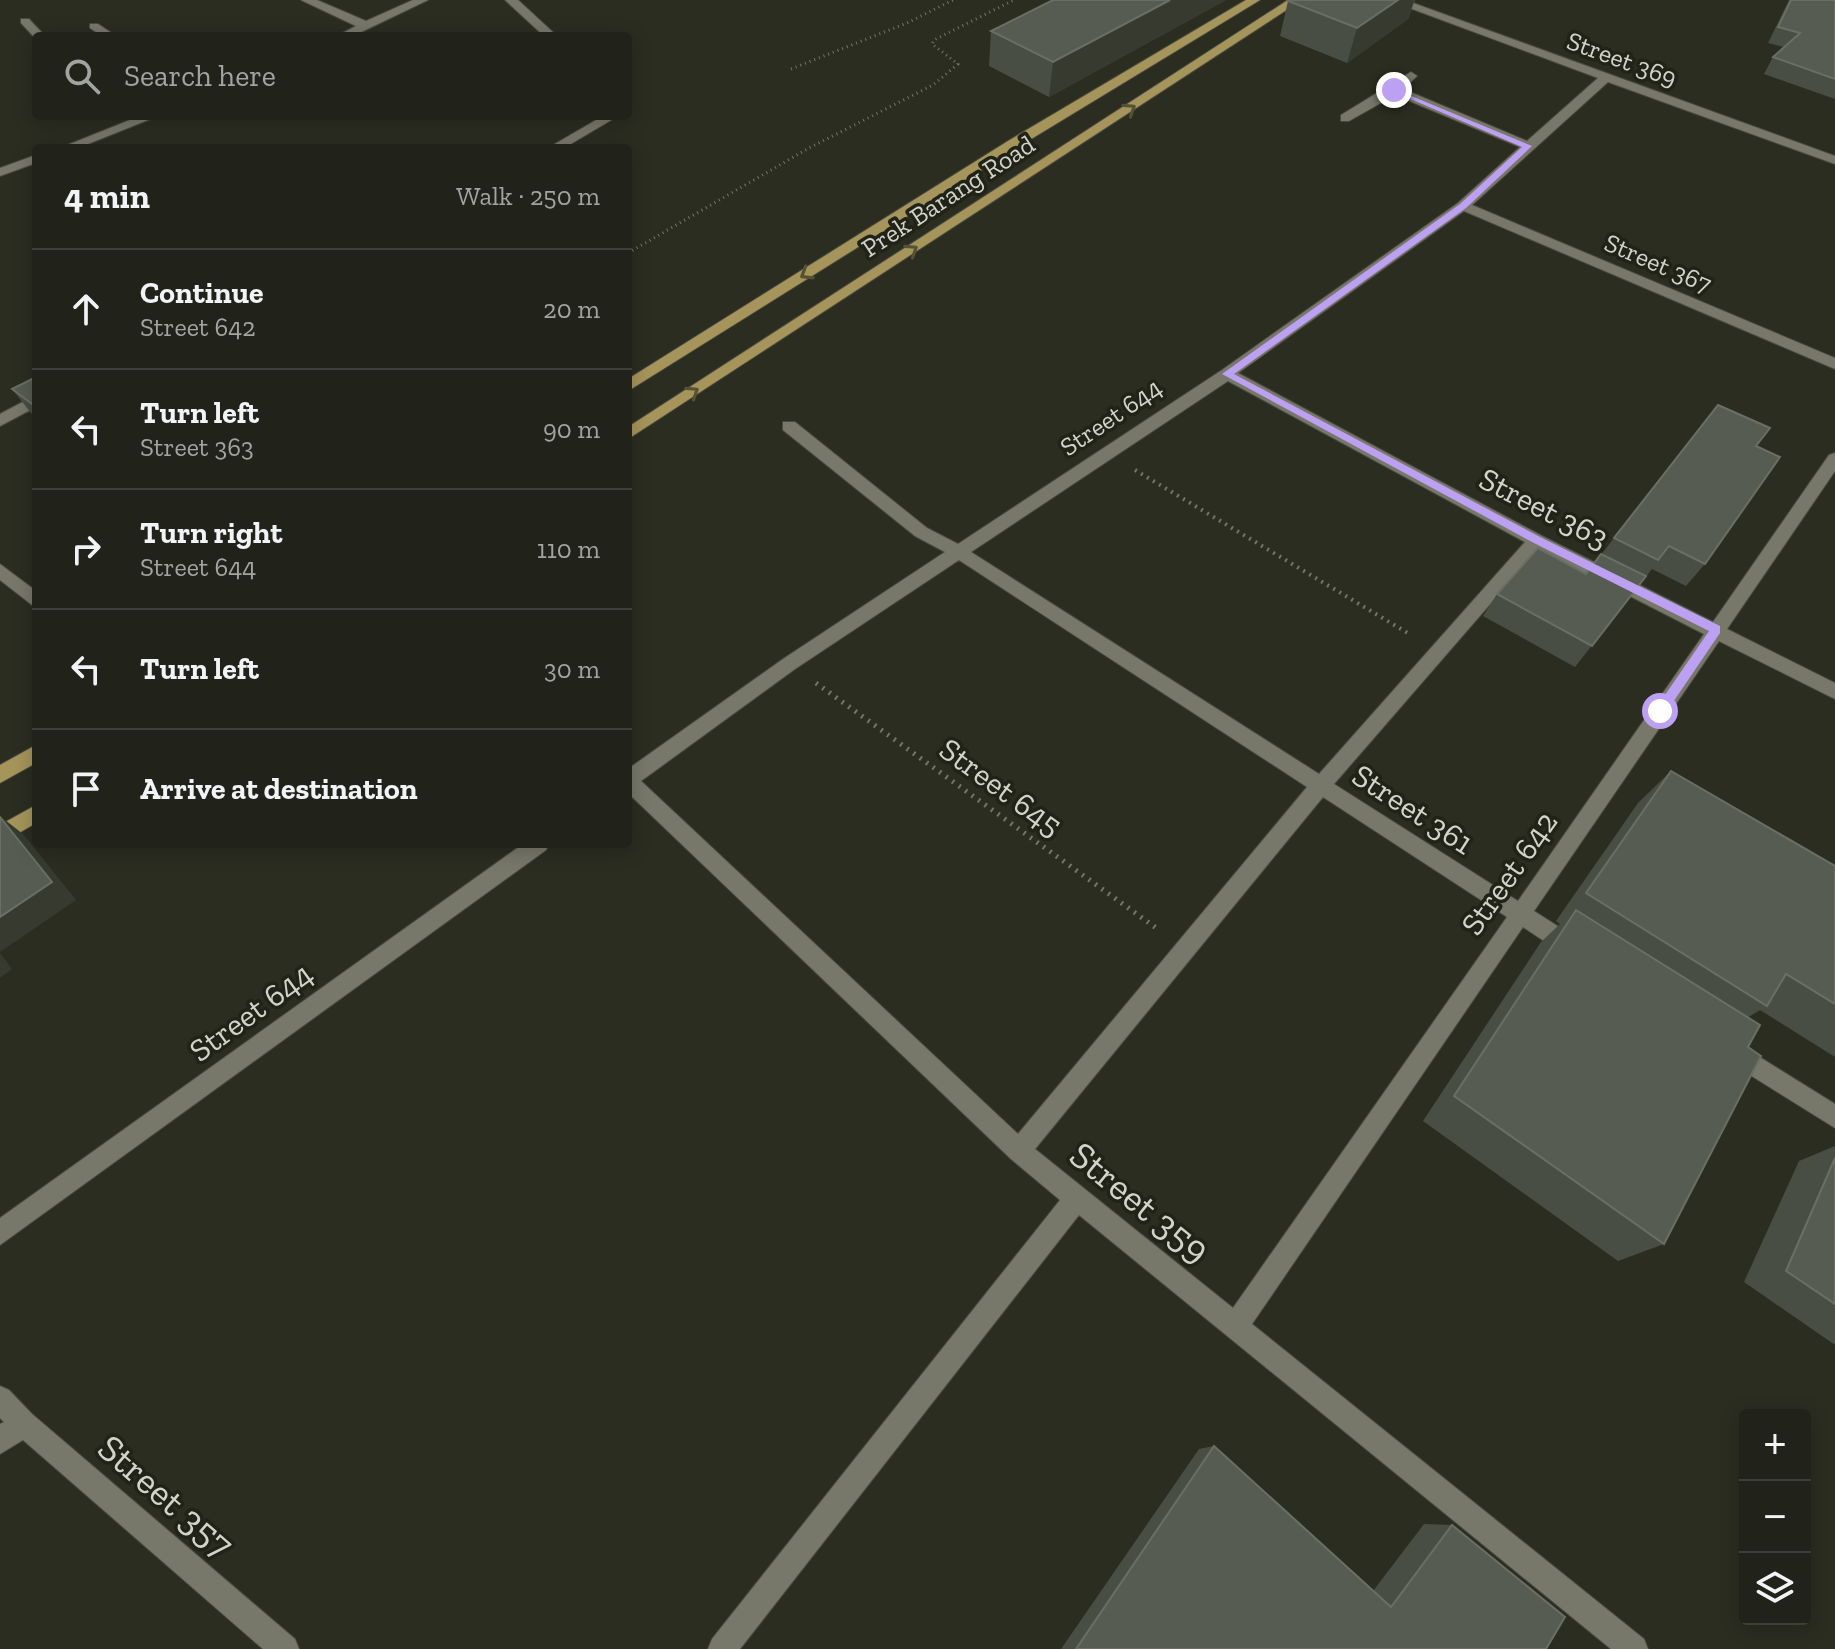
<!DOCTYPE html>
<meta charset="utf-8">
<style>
:root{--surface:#212219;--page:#292a22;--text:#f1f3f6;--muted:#a2a4a2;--line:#3e3f38}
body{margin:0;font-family:"Zilla Slab",serif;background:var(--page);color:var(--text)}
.controls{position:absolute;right:24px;bottom:24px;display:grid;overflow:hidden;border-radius:8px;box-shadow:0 4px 20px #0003}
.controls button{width:72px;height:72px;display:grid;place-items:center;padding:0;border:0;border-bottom:2px solid var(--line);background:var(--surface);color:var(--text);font:40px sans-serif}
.stop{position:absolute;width:24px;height:24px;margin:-18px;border:6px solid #bca0f2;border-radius:50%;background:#fff}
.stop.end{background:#bca0f2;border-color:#fff;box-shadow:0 2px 8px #0008}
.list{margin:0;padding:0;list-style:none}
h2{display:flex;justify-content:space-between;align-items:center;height:104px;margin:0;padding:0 32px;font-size:34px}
h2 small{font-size:26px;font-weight:400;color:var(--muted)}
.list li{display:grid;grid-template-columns:52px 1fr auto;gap:24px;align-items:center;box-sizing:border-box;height:120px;padding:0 32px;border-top:2px solid var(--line)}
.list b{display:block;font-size:30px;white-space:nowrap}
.list p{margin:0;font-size:26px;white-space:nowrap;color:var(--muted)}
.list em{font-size:26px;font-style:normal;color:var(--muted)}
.icon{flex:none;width:44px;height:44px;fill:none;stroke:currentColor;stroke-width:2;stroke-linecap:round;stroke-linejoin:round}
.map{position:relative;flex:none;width:1835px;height:1649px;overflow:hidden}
.search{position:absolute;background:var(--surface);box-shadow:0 4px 20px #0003;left:32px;top:32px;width:600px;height:88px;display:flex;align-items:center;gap:20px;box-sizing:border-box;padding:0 28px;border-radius:8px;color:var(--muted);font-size:30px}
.panel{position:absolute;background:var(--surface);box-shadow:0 4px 20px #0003;left:32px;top:144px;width:600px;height:704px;border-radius:8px}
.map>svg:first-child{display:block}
</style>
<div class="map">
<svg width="1835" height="1649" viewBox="0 0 1835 1649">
<rect width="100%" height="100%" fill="#2c2d21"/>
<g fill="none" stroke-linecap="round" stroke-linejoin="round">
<defs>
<g id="minor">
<polygon points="301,0 317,0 366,21 413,0 428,0 353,36 337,36 356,26"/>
<polygon points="505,0 518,0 557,36 544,36"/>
<path d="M1388 0H1405L1835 156V164L1608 82 1472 205 1835 358V369L1464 211 1238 373 1542 536 1713 622 1829 455 1835 453V471L1727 629 1835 683V699L1719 641 1534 911 1581 941 1584 948 1581 955 1573 958 1565 955 1523 927 1252 1324 1644 1639 1648 1649H1611L1079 1215 740 1649H708L712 1639 1060 1200 1011 1159 628 793V769L783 659 945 552 915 536 783 430V422H795L927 528 958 544 1222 370 1458 203 1520 147 1395 95 1349 121H1341V115L1411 72 1417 76 1403 89 1527 141 1598 78ZM1228 381 1525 542 1319 774 971 552ZM1538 549 1704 634 1518 901 1334 784ZM959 560 1307 787 1018 1134 641 781 795 669ZM1323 797 1507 917 1233 1308 1035 1149Z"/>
<polygon points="21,19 29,19 45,36 35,38 21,23"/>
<polygon points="90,24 98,24 116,36 102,36 90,28"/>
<polygon points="140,116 158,116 78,148 60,148"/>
<polygon points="603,116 618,116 564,148 548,148"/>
<polygon points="36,155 36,163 0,176 0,168"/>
<polygon points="36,395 36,407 0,426 0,414"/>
<polygon points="0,564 36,591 36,608 0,580"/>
<polygon points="523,844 549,844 546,850 0,1245 0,1218"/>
<polygon points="1734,1041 1835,1104 1835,1128 1726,1060 1723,1052 1726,1044"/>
<polygon points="0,1386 9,1390 32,1414 295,1639 299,1649 263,1649 23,1440 0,1454 0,1424 4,1422 0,1418"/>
</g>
<g id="major">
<polygon points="1246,0 1260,0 1018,147 628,391 628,379 1008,141"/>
<polygon points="1288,0 1302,0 628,439 628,427"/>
<polygon points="36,745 36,763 0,783 0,765"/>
<polygon points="36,805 36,823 0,844 0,825"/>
</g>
</defs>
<use href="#minor" stroke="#494a40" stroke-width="2"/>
<use href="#major" stroke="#494a40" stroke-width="2"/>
<g stroke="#74756a" stroke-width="3" stroke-dasharray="1 4" stroke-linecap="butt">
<polyline points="791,69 907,23 953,0"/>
<polyline points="628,253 809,148 933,85 958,64 932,44 934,40 1014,0"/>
</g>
<polyline stroke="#74756a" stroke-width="4" stroke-dasharray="2 5" stroke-linecap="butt" points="1135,470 1411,635"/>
<polyline stroke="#74756a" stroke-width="5" stroke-dasharray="2 6" stroke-linecap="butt" points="816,683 1159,930"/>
<use href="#minor" fill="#77786a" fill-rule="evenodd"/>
<use href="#major" fill="#a5955a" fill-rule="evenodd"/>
</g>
<g fill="#484e43">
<polygon points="1053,0 1226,0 1049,97 989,66 991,31"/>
<polygon points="1290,0 1415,0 1408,19 1347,63 1280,36 1288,1"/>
<polygon points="1789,0 1835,0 1835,99 1764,74 1773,57 1784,47 1768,43"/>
<polygon points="36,377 36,416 31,413 12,389"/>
<polygon points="1756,446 1705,564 1686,586 1652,569 1575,667 1483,616 1497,594 1586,574 1614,538"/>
<polygon points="1671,771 1835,866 1835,1057 1760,1010 1747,1018 1748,1047 1664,1244 1618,1261 1423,1121 1541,942 1560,924 1556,921 1638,803"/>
<polygon points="1835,1146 1835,1345 1744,1282 1799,1161"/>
<polygon points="1214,1446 1373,1591 1424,1524 1452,1525 1546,1649 1061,1649 1199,1449"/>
</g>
<g fill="#373b2f">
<polygon points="1170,0 1226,0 1049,97 1053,62"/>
<polygon points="1398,0 1414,0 1408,19 1347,63 1357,28"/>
<polygon points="0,816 23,834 76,900 0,952"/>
<polygon points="0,953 12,969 0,978"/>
</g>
<g fill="#575c52" stroke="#6a6f65" stroke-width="2">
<polygon points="1053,0 1170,0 1053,62 991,31"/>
<polygon points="1290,0 1398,0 1357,28 1288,1"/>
<polygon points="1791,0 1835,0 1835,79 1773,57 1800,33 1778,27"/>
<polygon points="36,377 36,407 12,389"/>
<polygon points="1718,405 1770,428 1756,446 1780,457 1705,564 1669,546 1658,560 1614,538"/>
<polygon points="1538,548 1586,574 1601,554 1646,576 1592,646 1497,594"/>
<polygon points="1671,771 1835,866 1835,1004 1786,974 1767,1006 1586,893"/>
<polygon points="0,817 52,882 0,917"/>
<polygon points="1576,910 1760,1025 1748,1047 1761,1056 1664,1244 1454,1096"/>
<polygon points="1835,1158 1835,1304 1786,1271"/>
<polygon points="1214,1446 1391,1607 1452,1525 1565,1617 1546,1649 1076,1649"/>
</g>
<defs><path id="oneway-chevron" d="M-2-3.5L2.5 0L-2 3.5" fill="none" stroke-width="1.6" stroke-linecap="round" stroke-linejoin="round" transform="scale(2)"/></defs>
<g stroke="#565132">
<use href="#oneway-chevron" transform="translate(1130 109) rotate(-33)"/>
<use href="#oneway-chevron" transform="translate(912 250) rotate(-33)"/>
<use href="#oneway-chevron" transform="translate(806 274) rotate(148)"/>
<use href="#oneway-chevron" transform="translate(693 392) rotate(-33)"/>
</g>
<polygon fill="#bca0f2" points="1392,88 1532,146 1466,208 1234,374 1540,537 1720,626 1720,633 1665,714 1656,714 1654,711 1709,631 1532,542 1222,374 1460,204 1522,147 1392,91"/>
<g text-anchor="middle" stroke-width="7" stroke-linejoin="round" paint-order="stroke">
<g font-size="26" fill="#d2d3cb" stroke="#222317">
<text transform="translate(1622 59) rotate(20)" y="9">Street 369</text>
<text transform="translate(948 196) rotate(-33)" y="9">Prek Barang Road</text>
<text transform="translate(1658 263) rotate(23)" y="9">Street 367</text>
<text transform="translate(1111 417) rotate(-34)" y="9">Street 644</text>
</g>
<g font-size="32" fill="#d2d3cb" stroke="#222317">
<text transform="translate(1544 508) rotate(27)" y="11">Street 363</text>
<text transform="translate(1001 787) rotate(36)" y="11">Street 645</text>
<text transform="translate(1413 809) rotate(33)" y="11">Street 361</text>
<text transform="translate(1509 873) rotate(-55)" y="11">Street 642</text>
<text transform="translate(251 1012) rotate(-36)" y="11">Street 644</text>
</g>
<g font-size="38" fill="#d2d3cb" stroke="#222317">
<text transform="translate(1140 1202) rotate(39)" y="13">Street 359</text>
<text transform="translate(166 1496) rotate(41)" y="13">Street 357</text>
</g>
</g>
</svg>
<div class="controls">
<button>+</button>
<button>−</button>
<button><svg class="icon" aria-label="layers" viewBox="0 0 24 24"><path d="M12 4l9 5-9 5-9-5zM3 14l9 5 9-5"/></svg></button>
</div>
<div class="stop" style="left:1660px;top:711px"></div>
<div class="stop end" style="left:1394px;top:90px"></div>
<div class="search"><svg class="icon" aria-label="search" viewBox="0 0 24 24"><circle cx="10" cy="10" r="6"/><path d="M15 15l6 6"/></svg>Search here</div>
<section class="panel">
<h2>4 min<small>Walk · 250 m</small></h2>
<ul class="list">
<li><svg class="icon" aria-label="ahead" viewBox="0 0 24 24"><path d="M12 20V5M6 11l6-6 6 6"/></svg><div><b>Continue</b><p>Street 642</p></div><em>20 m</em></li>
<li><svg class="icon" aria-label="left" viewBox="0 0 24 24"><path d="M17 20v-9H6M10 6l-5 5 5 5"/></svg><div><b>Turn left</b><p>Street 363</p></div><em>90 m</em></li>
<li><svg class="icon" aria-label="right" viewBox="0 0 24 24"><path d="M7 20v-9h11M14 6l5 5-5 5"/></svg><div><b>Turn right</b><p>Street 644</p></div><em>110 m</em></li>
<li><svg class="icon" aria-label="left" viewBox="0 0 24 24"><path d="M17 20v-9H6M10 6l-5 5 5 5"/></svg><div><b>Turn left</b></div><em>30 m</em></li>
<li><svg class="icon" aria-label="arrive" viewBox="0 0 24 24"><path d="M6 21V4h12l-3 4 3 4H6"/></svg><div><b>Arrive at destination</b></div></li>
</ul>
</section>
</div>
